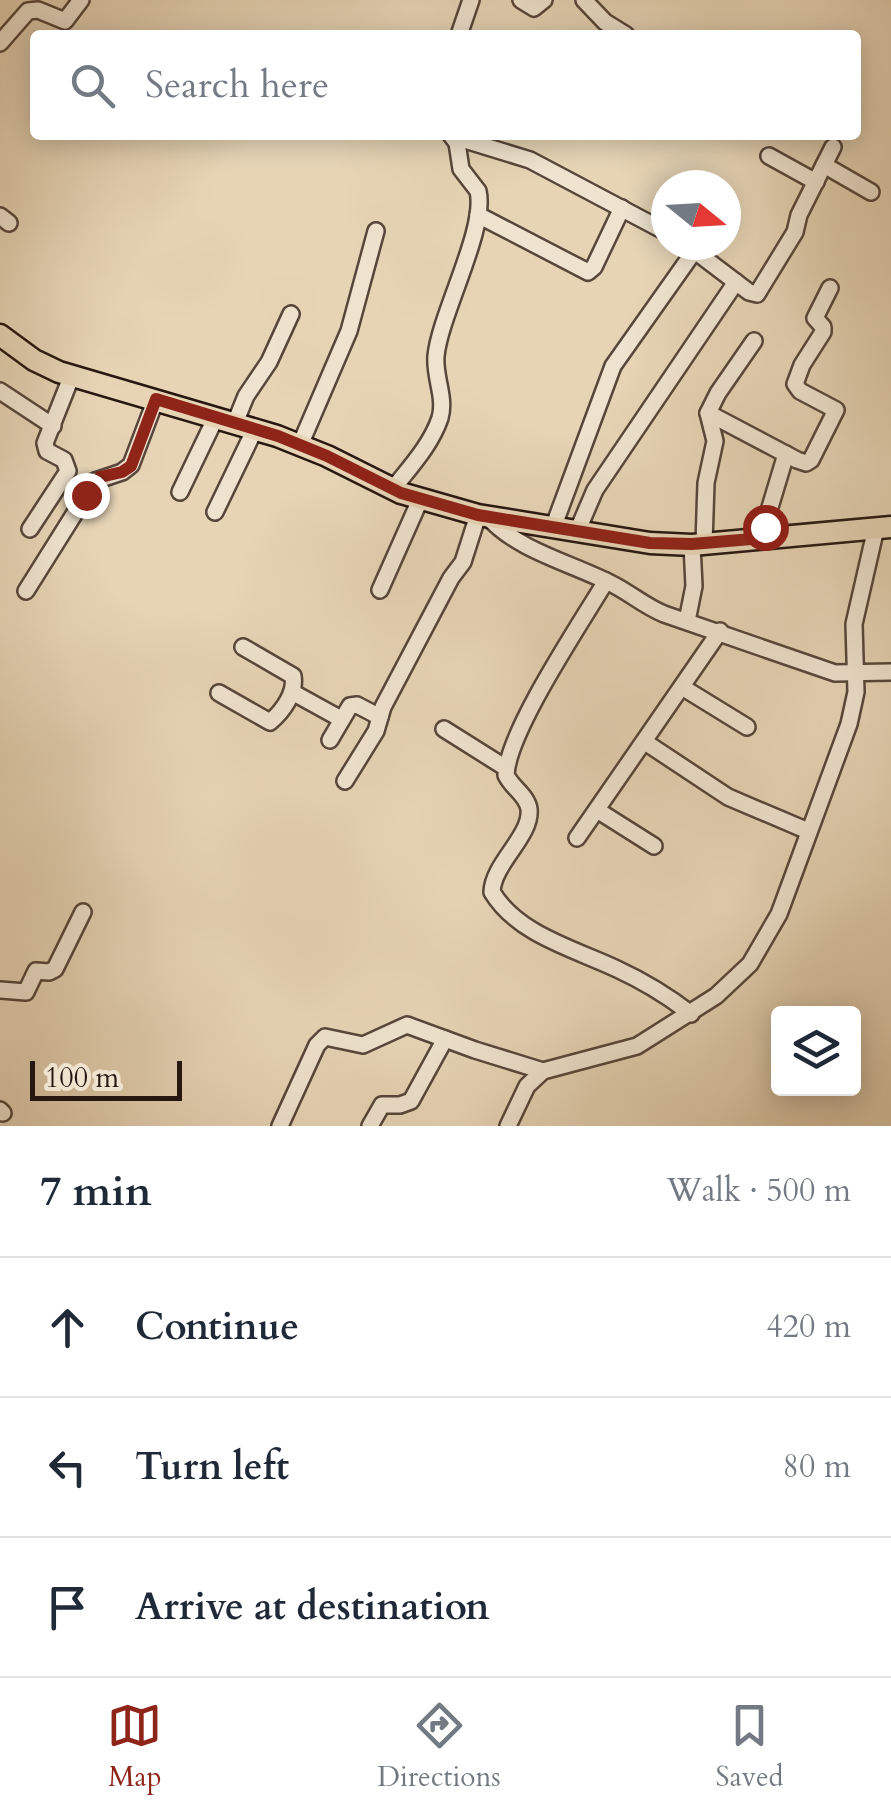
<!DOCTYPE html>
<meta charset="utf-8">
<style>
:root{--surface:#fff;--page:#f2f2f3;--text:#1f2937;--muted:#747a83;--line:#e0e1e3;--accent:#8f2418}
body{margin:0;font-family:Cardo,serif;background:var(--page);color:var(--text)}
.controls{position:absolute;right:30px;bottom:30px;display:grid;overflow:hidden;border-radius:10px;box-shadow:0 5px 25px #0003}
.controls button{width:90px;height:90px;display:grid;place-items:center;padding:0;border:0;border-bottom:2px solid var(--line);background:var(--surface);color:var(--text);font:50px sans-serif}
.compass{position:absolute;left:651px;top:170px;width:90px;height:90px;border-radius:50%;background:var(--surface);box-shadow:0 5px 25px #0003;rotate:108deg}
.scale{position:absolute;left:30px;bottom:25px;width:152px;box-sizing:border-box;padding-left:10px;border:5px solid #271711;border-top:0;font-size:28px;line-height:35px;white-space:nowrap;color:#271711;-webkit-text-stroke:8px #efe3cf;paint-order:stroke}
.stop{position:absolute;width:30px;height:30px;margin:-22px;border:8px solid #8f2418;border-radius:50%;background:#fff}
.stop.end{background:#8f2418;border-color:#fff;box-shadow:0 2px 10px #0008}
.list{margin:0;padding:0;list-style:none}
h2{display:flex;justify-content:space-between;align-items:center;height:130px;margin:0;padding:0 40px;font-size:42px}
h2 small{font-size:32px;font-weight:400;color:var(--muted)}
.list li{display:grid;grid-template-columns:65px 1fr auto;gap:30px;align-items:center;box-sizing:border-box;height:140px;padding:0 40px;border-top:2px solid var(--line)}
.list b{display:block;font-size:38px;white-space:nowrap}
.list em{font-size:32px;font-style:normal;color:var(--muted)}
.icon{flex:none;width:55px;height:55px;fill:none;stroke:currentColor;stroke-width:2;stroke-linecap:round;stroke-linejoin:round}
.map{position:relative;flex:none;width:891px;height:1126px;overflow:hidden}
.search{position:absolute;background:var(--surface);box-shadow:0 5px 25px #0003;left:30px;right:30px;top:30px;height:110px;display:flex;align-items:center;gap:25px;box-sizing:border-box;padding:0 35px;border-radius:10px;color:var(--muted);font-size:38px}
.sheet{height:550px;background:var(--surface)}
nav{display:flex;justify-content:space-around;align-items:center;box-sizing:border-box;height:140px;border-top:2px solid var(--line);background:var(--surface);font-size:28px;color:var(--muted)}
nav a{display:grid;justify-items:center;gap:5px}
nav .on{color:var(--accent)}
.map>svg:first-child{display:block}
</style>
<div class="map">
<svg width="891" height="1126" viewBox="0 0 891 1126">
<rect width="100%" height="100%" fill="#e6d4b5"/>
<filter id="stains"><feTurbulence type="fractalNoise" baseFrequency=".002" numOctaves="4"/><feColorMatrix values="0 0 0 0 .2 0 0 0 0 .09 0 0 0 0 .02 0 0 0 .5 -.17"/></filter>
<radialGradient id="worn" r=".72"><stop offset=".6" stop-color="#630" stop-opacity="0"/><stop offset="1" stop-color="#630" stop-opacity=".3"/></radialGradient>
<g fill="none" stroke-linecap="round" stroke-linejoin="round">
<defs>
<g id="minor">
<polyline points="521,0 534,8 544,0"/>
<polyline points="584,0 605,22 626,35"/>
<polyline points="459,35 471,0"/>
<polyline points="0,43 28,11 38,10 65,21 81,0"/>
<polyline points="452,136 530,160 666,232"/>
<polyline points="769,156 816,182"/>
<polyline points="824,165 871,192"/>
<polyline points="478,215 588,272 594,267 622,208"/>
<polyline points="0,216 9,223"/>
<polyline points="687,245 749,292 757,294 795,232 799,215 833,147"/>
<polyline points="0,391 53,426"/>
<polyline points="708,413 797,460 806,463 811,460 836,410 800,391 795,384 802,365 823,332 823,327 815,318 830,288"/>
<polyline points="235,423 246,396 269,362 291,314"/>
<polyline points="300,445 349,331 376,231"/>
<path d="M393 489C410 467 431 445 440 418 446 397 434 377 436 356 440 314 487 229 478 191L461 169 457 143 451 135"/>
<polyline points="180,492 216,417"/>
<polyline points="215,512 255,429"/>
<path d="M487 516C518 551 569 562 610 583 629 592 644 606 664 614L835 673 891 672"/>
<polyline points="553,528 613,366 695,250"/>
<polyline points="30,529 68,471 64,460 47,451 45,443 72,375"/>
<polyline points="577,532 595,490 736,282"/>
<polyline points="765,538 768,514 786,454"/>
<polyline points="704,543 706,483 715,441 708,413 718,393 754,341"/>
<path d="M606 581C581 623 508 731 506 775 512 788 527 795 529 809 532 836 493 863 492 892 518 935 575 949 617 969 643 981 668 996 691 1014"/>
<polyline points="380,590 420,500"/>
<polyline points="26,591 95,481 122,472 131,465 156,399"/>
<polyline points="687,621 694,586 692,545"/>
<polyline points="682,687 747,727"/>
<polyline points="292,692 341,719"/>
<path d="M219 693 270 722C283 711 296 693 293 676L243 647"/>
<polyline points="444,729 506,768"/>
<polyline points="330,740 350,706 357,705 380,717"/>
<polyline points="645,742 728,797 808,831"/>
<polyline points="345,781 376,731 383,707 451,578 463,562 478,515"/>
<polyline points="597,810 654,846"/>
<polyline points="577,838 720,631"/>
<polyline points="0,990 26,992 36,971 49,972 55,969 83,912"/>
<polyline points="0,1110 3,1113"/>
<polyline points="280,1126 317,1045 325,1037 363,1045 407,1025 475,1050 543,1071"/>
<polyline points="370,1126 382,1105 400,1105 411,1101 445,1039"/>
<polyline points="508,1126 527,1086 543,1071 637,1046 716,996 750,964 779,914 849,724 856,692 854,624 876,528"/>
</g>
<polyline id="major" points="0,335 34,360 59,372 277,436 327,456 401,493 478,515 650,543 692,545 891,527"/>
</defs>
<use href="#minor" stroke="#57463a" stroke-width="20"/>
<use href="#major" stroke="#271711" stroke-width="25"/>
<use href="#minor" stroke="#efe3cf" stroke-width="15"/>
<use href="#major" stroke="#e6d4b5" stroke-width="20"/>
</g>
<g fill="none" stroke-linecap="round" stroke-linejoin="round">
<polyline stroke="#8f2418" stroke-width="12" points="86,495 100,477 122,472 131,466 156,399 278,436 327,456 401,493 478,515 650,543 692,544 765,538 765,527"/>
</g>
<rect width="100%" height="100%" filter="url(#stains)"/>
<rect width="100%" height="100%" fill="url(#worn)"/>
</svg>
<div class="controls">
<button><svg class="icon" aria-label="layers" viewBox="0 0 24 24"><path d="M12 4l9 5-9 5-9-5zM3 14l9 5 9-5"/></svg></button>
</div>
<svg class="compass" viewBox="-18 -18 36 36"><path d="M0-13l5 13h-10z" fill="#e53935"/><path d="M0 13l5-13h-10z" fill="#747a83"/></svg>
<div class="scale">100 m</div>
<div class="stop" style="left:765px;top:527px"></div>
<div class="stop end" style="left:86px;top:495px"></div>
<div class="search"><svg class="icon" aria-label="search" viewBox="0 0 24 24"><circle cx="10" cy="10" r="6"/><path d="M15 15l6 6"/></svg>Search here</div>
</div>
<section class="sheet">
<h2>7 min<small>Walk · 500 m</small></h2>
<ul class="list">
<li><svg class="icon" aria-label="ahead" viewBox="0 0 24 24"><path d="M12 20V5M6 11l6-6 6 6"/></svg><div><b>Continue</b></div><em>420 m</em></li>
<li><svg class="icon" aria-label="left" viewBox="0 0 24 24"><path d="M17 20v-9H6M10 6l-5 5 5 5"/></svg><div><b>Turn left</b></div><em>80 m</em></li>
<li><svg class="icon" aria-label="arrive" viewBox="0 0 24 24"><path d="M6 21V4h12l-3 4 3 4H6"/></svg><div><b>Arrive at destination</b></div></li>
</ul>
</section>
<nav>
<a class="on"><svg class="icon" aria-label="map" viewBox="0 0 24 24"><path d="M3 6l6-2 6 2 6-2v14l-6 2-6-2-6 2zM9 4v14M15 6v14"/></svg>Map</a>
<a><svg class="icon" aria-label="directions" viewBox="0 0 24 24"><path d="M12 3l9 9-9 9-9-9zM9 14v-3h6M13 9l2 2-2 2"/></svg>Directions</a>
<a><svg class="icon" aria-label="saved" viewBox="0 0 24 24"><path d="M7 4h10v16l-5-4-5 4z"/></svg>Saved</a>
</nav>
